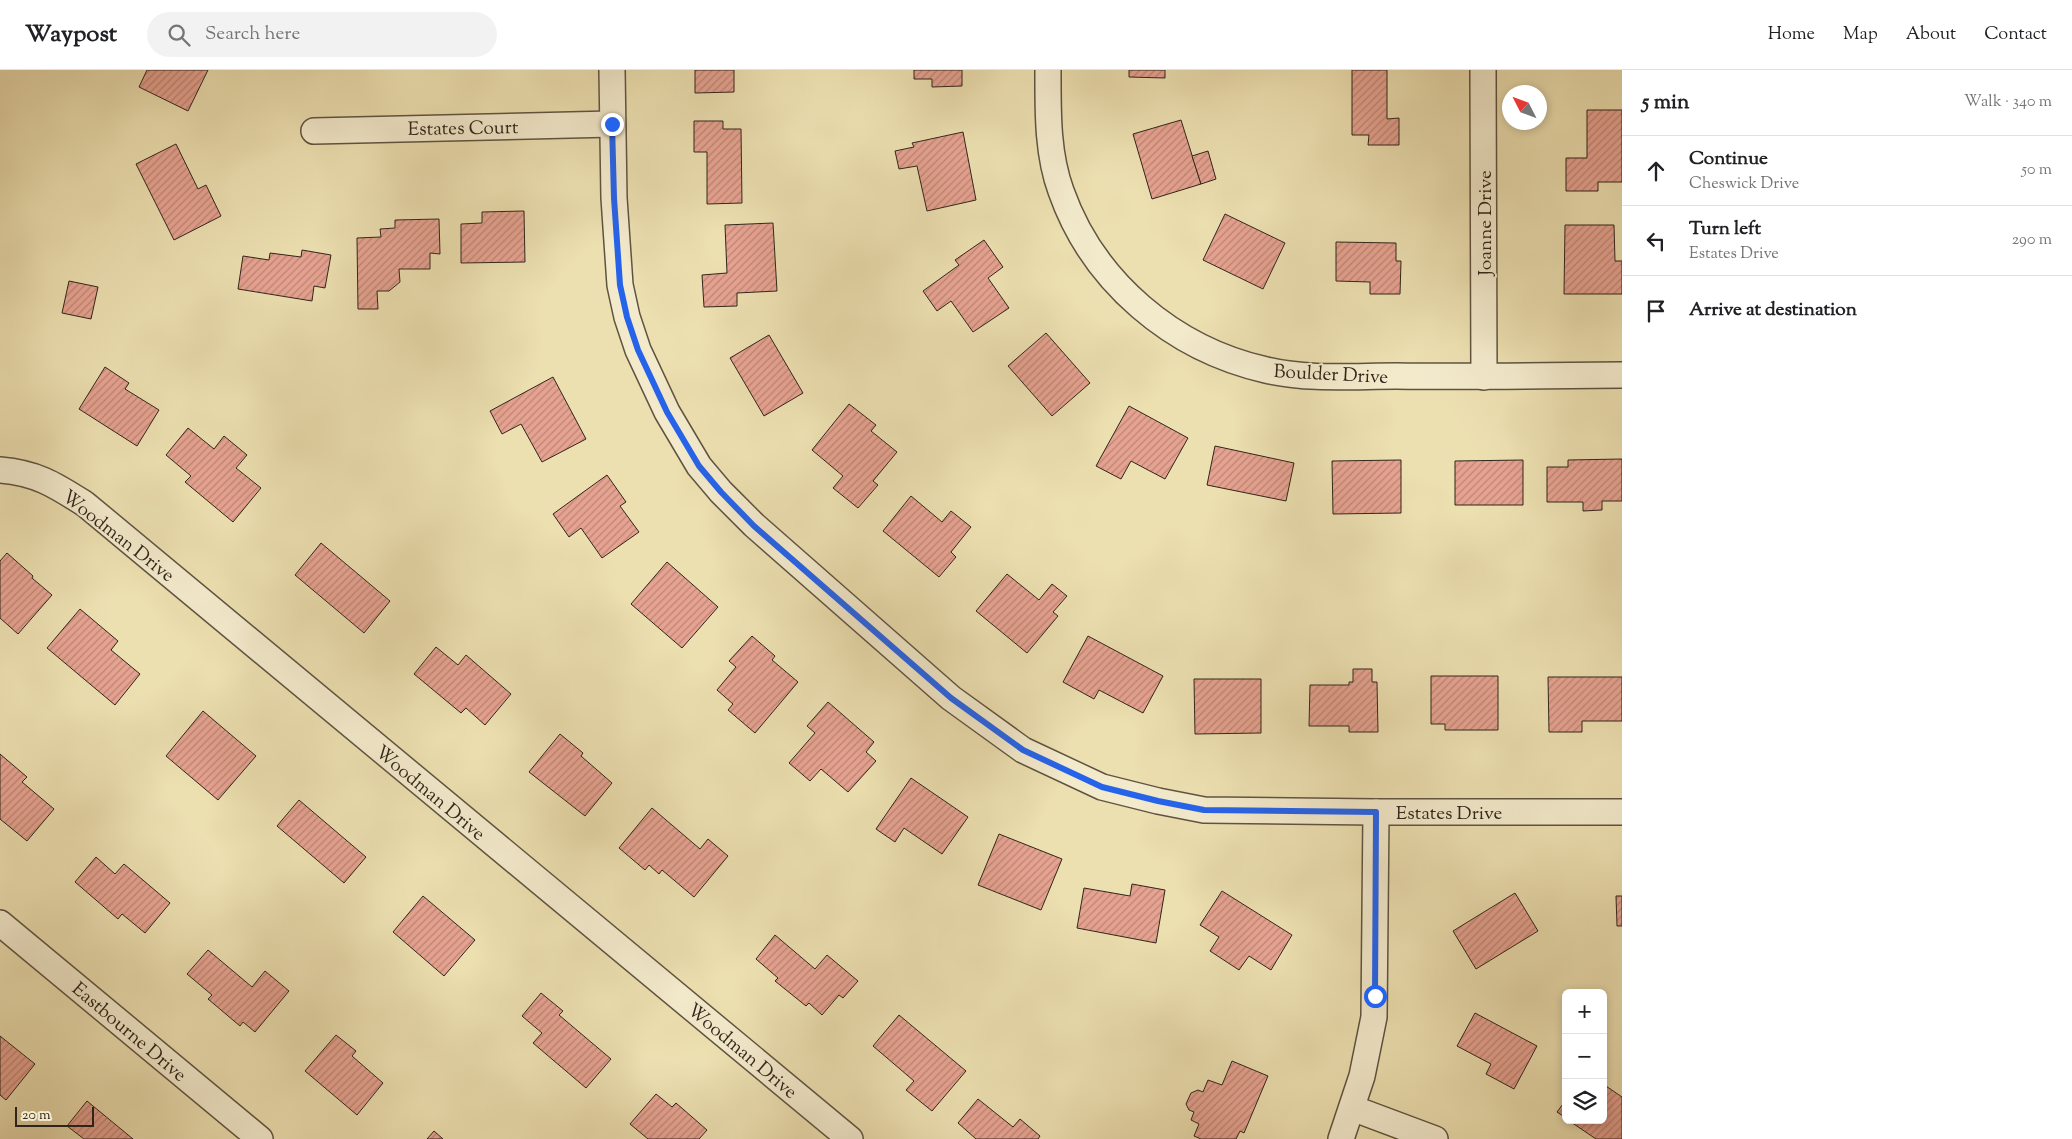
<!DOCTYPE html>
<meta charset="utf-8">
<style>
:root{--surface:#fff;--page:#f2f2f2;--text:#202124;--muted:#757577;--line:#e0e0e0}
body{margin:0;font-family:"Sorts Mill Goudy",serif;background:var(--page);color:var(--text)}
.controls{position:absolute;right:15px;bottom:15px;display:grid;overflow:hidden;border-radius:8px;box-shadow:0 2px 8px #0003}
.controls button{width:45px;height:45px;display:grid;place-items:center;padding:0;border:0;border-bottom:1px solid var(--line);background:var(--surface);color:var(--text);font:25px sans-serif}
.compass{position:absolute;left:1502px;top:15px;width:45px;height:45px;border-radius:50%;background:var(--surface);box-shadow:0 2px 8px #0003;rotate:312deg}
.scale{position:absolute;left:15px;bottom:12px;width:79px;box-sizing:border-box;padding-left:5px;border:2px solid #30251a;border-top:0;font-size:14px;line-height:18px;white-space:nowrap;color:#30251a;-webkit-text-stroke:4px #f3eacc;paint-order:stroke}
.stop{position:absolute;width:15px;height:15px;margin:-11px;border:4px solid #2563eb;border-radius:50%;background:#fff}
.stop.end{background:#2563eb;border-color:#fff;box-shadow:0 1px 5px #0008}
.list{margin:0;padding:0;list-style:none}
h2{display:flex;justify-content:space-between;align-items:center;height:65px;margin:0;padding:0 20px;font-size:21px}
h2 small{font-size:16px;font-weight:400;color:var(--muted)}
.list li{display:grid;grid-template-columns:32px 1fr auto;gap:15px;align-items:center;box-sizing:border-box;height:70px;padding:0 20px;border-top:1px solid var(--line)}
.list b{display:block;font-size:19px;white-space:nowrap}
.list p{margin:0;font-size:16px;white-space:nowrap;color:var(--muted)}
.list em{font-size:16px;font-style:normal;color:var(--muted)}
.icon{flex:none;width:28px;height:28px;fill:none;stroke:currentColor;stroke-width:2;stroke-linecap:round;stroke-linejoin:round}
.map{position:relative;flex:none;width:1622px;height:1069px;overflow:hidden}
header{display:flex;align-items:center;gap:30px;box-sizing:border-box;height:70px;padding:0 25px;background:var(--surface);border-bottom:1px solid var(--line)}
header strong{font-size:24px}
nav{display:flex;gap:28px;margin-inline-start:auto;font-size:18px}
.search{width:350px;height:45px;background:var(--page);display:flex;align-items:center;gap:12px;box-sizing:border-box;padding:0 18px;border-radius:28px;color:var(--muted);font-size:19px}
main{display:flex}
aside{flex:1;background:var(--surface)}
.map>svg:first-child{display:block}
</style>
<header>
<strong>Waypost</strong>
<div class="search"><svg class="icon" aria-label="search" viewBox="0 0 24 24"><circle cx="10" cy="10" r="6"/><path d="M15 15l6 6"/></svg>Search here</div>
<nav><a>Home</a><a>Map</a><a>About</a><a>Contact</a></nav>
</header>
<main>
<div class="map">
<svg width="1622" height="1069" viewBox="0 0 1622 1069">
<defs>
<pattern id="building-hatch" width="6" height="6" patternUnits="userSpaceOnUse" patternTransform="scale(1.25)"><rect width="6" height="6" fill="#e7a391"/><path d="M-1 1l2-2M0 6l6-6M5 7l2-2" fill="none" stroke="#bc8576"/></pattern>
</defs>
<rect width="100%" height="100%" fill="#ecdfb0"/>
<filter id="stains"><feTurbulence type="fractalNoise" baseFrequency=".004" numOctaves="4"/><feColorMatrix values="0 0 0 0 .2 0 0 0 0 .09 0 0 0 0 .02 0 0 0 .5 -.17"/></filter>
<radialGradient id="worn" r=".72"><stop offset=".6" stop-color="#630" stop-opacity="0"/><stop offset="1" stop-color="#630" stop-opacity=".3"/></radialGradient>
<g fill="url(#building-hatch)" stroke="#30251a">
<polygon points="147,0 208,0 188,41 139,17"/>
<polygon points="695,0 734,0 734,22 695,23"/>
<polygon points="914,0 962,0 962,16 932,17 932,9 914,9"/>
<polygon points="1129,0 1165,0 1165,8 1129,7"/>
<polygon points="1352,0 1387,0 1387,49 1399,48 1399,75 1368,75 1369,65 1352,65"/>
<polygon points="1587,40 1622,40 1622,112 1598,112 1598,121 1566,121 1566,88 1587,88"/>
<polygon points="1181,50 1201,114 1152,129 1133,64"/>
<polygon points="694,51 723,51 723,59 741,59 742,133 707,134 707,82 694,82"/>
<polygon points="963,62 976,130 927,141 917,96 899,99 895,81 914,77 912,73"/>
<polygon points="176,74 198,119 206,115 221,146 174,170 136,94"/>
<polygon points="1208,81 1216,109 1201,114 1192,86"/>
<polygon points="524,141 525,192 461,193 461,154 482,153 482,142"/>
<polygon points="1225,144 1285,173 1263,219 1203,190"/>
<polygon points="439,149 440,184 430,183 430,199 399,199 400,212 389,221 377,221 378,239 358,239 357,168 381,167 380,159 395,158 395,150"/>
<polygon points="773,153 777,221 737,223 737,236 704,237 702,205 727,203 725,155"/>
<polygon points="1565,155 1614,155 1615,191 1622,191 1622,224 1564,224"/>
<polygon points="984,170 1003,197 988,208 1009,238 973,262 951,231 937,241 923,221 959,195 955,190"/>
<polygon points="1336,172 1396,173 1396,191 1401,191 1400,224 1370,224 1370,212 1336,211"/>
<polygon points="302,180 331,185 325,218 314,216 312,231 238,219 243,186 269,190 270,183 301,187"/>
<polygon points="69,211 98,217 91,249 62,243"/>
<polygon points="1046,263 1090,313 1052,346 1008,296"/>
<polygon points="769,265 803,323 764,346 730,288"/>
<polygon points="105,297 129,313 125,319 159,340 137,376 79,339"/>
<polygon points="553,307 586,369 542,392 521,354 502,364 490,341"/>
<polygon points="849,334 876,355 871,361 897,382 873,411 878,415 858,438 833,418 843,406 812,380"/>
<polygon points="1129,336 1188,368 1165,409 1131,391 1121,409 1096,396"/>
<polygon points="188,358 214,379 224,366 247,385 236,398 261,418 233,452 185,412 191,406 166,385"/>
<polygon points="1215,376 1294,393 1286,431 1207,415"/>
<polygon points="1622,389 1622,431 1602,431 1602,440 1583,441 1583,432 1547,432 1547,397 1568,397 1568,390"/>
<polygon points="1401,390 1401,443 1333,444 1332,391"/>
<polygon points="1523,390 1523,435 1455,435 1455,391"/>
<polygon points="607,405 626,432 620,436 639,462 602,488 581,458 569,467 553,444"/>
<polygon points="911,426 942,452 951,441 971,457 951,482 956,487 939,507 883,461"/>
<polygon points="321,473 390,531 364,563 295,505"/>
<polygon points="7,483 33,506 32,508 52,525 18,564 0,548 0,491"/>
<polygon points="667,492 718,537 682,578 631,534"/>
<polygon points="1007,504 1039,530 1052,514 1067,526 1053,542 1058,546 1027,583 976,541"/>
<polygon points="80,539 118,571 111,580 140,604 115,635 47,578"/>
<polygon points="752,566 775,586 772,590 798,612 755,663 728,640 733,634 717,620 736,597 729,591"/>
<polygon points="1088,566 1163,606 1143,643 1099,620 1094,629 1063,612"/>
<polygon points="436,577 458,595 466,585 511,624 485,655 466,638 461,643 414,604"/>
<polygon points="1353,599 1372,599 1372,612 1377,612 1378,662 1349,662 1349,656 1309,656 1310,615 1349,615 1349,612 1353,612"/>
<polygon points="1431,606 1498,606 1498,660 1445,660 1445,654 1431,654"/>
<polygon points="1548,607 1622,607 1622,651 1582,651 1582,662 1549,662"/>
<polygon points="1194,609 1261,609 1261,663 1195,664"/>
<polygon points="828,632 874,672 866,682 876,691 848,722 821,699 810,711 789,693 815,663 807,656"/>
<polygon points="203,641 256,686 218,730 166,686"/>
<polygon points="560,664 583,683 581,686 612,713 585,746 529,702"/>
<polygon points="0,684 27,707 22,712 54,739 27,771 0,749"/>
<polygon points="911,708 968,747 942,784 904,758 895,772 876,759"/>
<polygon points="299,730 366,787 344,813 277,756"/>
<polygon points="652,738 700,779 708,769 728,786 694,827 662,800 659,804 649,795 645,800 619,778"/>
<polygon points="999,764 1062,789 1041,840 978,815"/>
<polygon points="96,787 115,804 124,794 170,833 145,863 122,844 118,849 75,812"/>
<polygon points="1132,814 1165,820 1156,873 1077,858 1084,818 1130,826"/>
<polygon points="1222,821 1292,865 1271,900 1249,886 1239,900 1210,881 1219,867 1200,855"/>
<polygon points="1515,823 1538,861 1476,899 1453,861"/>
<polygon points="423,826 475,870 444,906 393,862"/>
<polygon points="1616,826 1622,826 1622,856 1617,856"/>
<polygon points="775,865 815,899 827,885 858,911 843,928 839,925 822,945 809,933 806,936 775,911 778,908 756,889"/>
<polygon points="208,880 252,917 265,901 289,921 255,962 243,952 240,956 208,929 212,925 187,904"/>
<polygon points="541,923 563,941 559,945 611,989 586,1018 533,973 542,963 522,946"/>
<polygon points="1475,943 1537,976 1514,1019 1486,1004 1491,994 1457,976"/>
<polygon points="899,945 966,1001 932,1041 906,1020 914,1011 873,976"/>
<polygon points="336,965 356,981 352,986 383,1013 357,1045 305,1001"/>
<polygon points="0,966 35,994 6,1030 0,1025"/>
<polygon points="1232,991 1268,1006 1244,1063 1240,1061 1236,1069 1201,1069 1194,1066 1199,1054 1191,1050 1194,1042 1189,1040 1186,1034 1191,1023 1198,1020 1203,1022 1208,1010 1222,1015"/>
<polygon points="1603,1014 1622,1027 1622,1069 1596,1069 1568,1050 1603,1050"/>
<polygon points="656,1024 672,1037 676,1033 707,1060 699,1069 648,1069 630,1054"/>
<polygon points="978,1029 1013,1057 1020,1049 1040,1066 1038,1069 976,1069 958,1053"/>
<polygon points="1566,1030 1566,1048 1557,1042"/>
<polygon points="87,1031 133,1069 84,1069 67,1056"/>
<polygon points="434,1061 443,1069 427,1069"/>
</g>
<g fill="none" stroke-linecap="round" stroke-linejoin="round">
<defs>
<g id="minor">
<polyline points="612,0 614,128 620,215 627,247 638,280 667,342 699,396 721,422 754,455 951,628 1023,680 1102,717 1158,731 1204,740 1376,742 1622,742"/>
<path d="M1048 0C1048 40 1047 83 1061 121 1093 212 1173 279 1266 300 1308 310 1353 306 1396 306 1471 307 1547 306 1622 305"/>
<polyline points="1483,0 1484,307"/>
<polyline points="314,61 612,54"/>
<path d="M0 400C37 403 55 415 85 434L850 1069"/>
<polyline points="0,853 260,1069"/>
<polyline points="1352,1038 1435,1069"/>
<polyline points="1341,1069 1362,1006 1374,947 1376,742"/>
</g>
</defs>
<use href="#minor" stroke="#5f5440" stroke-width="28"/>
<use href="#minor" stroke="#f3eacc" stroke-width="25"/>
</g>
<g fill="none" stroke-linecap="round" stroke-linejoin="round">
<polyline stroke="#2563eb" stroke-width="6" points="612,54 614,128 620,215 627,247 638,280 667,342 699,396 721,422 754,456 951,628 1023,680 1102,717 1158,731 1204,740 1376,742 1375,926"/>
</g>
<g text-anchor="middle" stroke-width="4" stroke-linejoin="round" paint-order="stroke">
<g font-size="19" fill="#30251a" stroke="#f3eacc">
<text transform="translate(463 57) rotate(-1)" y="7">Estates Court</text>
<text transform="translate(1484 153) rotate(-90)" y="7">Joanne Drive</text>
<text transform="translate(1331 303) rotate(3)" y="7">Boulder Drive</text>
<text transform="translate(119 465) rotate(38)" y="7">Woodman Drive</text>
<text transform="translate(431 722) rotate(40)" y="7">Woodman Drive</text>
<text x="1449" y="749">Estates Drive</text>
<text transform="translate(130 961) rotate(40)" y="7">Eastbourne Drive</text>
<text transform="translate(743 980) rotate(40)" y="7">Woodman Drive</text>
</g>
</g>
<rect width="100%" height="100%" filter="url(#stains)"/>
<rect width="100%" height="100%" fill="url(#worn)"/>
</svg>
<div class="controls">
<button>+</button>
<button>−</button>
<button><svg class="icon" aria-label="layers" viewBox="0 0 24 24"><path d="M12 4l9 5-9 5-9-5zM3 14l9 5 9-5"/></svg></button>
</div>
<svg class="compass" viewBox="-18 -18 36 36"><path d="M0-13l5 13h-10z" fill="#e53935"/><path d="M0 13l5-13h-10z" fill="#757577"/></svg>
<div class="scale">20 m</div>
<div class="stop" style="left:1375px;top:926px"></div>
<div class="stop end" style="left:612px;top:54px"></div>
</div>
<aside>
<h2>5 min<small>Walk · 340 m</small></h2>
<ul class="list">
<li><svg class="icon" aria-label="ahead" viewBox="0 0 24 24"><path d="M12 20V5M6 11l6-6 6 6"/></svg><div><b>Continue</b><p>Cheswick Drive</p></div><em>50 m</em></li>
<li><svg class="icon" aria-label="left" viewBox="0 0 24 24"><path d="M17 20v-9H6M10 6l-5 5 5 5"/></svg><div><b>Turn left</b><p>Estates Drive</p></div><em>290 m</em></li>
<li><svg class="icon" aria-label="arrive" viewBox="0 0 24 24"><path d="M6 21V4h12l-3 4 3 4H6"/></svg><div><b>Arrive at destination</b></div></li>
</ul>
</aside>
</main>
